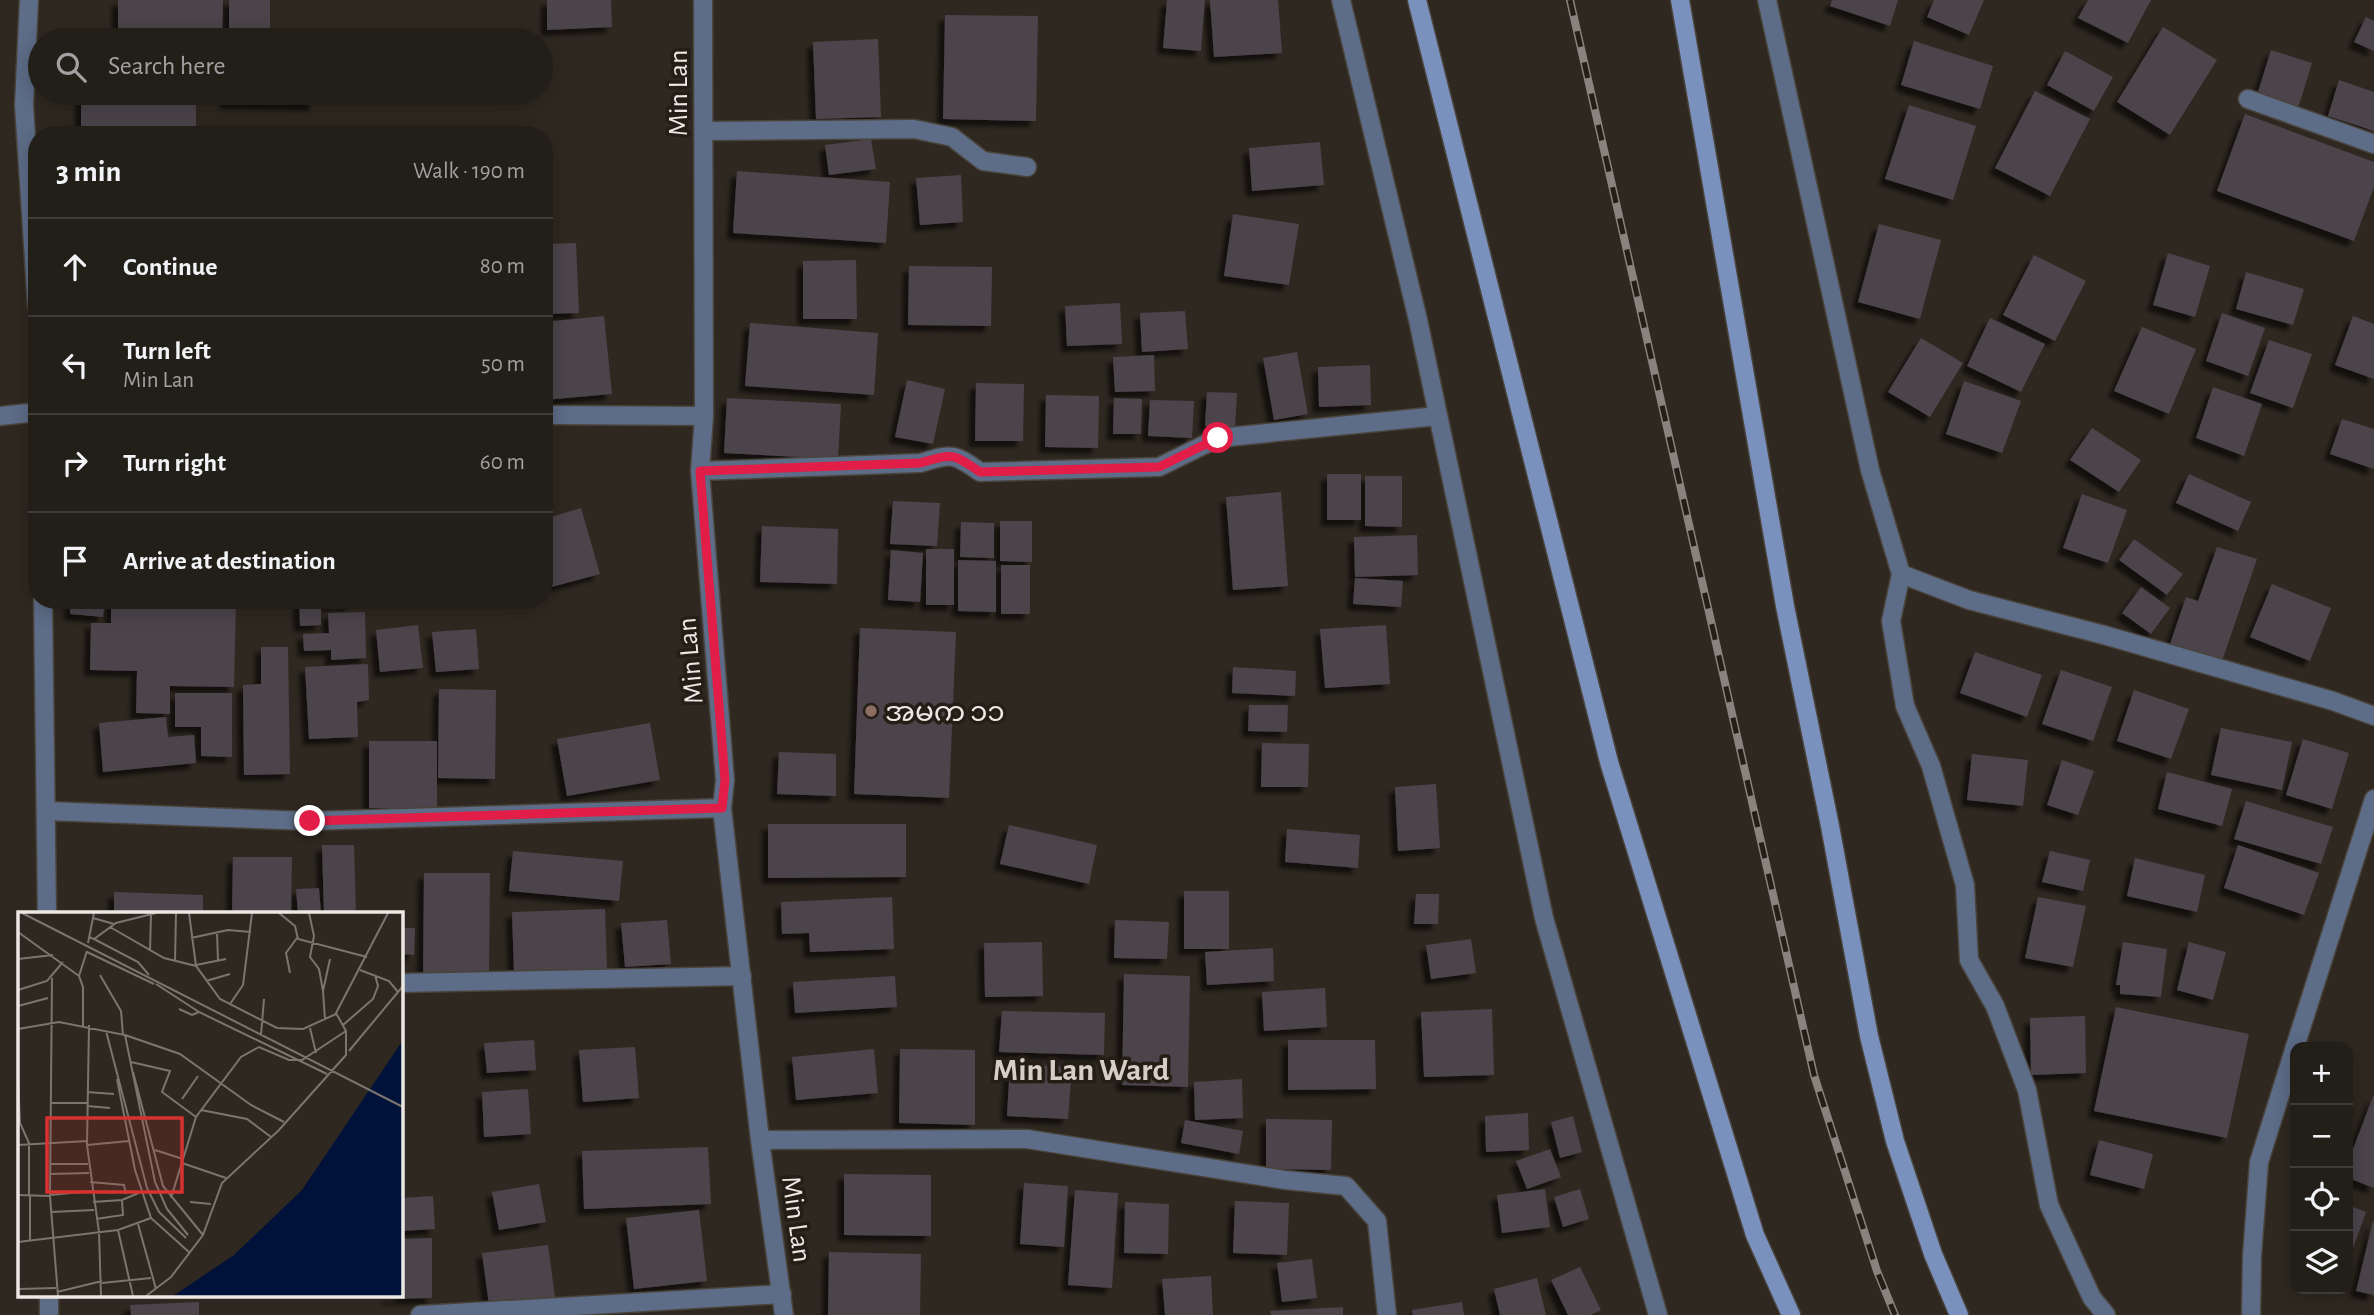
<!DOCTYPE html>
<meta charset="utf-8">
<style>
:root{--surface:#221e18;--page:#2e2b25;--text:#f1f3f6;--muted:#a2a2a2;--line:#3f3c37}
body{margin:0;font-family:"Alegreya Sans","Noto Sans Myanmar",sans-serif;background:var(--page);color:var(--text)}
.controls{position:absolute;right:21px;bottom:21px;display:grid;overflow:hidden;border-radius:14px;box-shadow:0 4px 18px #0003}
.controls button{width:63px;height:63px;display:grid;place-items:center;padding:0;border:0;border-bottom:2px solid var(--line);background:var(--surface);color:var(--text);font:35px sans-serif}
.stop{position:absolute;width:21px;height:21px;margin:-16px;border:5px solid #e11d48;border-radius:50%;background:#fff}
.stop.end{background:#e11d48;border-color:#fff;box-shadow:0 2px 7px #0008}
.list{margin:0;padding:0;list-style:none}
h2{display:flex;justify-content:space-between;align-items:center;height:91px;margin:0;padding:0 28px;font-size:30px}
h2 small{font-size:23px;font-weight:400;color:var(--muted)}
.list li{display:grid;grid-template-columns:46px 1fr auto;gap:21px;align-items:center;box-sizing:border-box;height:98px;padding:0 28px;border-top:2px solid var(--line)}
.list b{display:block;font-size:26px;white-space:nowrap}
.list p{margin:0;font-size:23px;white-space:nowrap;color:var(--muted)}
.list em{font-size:23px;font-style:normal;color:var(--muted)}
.icon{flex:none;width:38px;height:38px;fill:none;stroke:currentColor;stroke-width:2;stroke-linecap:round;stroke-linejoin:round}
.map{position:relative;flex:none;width:2374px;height:1315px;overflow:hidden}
.search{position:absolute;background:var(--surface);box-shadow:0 4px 18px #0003;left:28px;top:28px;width:525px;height:77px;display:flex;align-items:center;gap:18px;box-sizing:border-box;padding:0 24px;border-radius:38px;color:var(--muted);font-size:26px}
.panel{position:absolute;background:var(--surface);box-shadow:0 4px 18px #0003;left:28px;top:126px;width:525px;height:483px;border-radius:28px}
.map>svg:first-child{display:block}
</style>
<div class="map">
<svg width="2374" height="1315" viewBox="0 0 2374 1315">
<defs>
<filter id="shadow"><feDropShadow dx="-6" dy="6" stdDeviation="2" flood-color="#0009"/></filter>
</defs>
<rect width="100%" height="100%" fill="#2e2820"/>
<g fill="#4b444c" filter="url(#shadow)">
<polygon points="118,0 223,0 222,40 118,40"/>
<rect x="229" y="0" width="41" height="40"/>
<polygon points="547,0 611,0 612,27 547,30"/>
<polygon points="1167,0 1205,0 1201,51 1163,48"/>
<polygon points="1210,0 1278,0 1282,53 1214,57"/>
<polygon points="1832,0 1898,0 1890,26 1830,6"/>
<polygon points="1934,0 1984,0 1969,35 1927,17"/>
<polygon points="2088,0 2151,0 2128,43 2078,18"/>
<polygon points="945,15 1038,16 1036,121 943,119"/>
<polygon points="2366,17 2374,21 2374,51 2354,42"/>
<polygon points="2163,27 2217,60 2170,135 2117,102"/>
<polygon points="878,39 881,117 816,119 813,42"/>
<polygon points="1914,41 1993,66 1980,109 1901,85"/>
<polygon points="2271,50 2312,63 2298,108 2257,95"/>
<polygon points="2065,51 2113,77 2094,111 2047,85"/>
<polygon points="2339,80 2374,92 2374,131 2328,116"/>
<polygon points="2035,91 2090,119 2050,196 1995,168"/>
<rect x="81" y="93" width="115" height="37"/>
<polygon points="225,93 315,93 315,105 225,103"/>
<polygon points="1909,105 1976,126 1953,200 1885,179"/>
<polygon points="2245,114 2374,162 2374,187 2354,241 2217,191"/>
<polygon points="871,139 876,169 829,175 825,145"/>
<polygon points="1320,142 1324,185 1252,191 1249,148"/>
<polygon points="737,171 890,182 886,243 733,233"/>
<polygon points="961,175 963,222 920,225 916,178"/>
<polygon points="1233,214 1299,224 1289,285 1224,276"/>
<polygon points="1879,224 1941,240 1920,319 1858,302"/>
<polygon points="576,243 579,313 544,314 544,244"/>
<polygon points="2168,253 2210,266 2195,317 2153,305"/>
<polygon points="2034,255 2086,281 2055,341 2003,315"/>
<polygon points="856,260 857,319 803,319 803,261"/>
<polygon points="909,266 992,267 991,326 908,325"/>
<polygon points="2246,272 2304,289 2293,325 2236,309"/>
<polygon points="1120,303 1122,344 1067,346 1065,306"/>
<polygon points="1185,311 1188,349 1142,352 1140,313"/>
<polygon points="2222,313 2265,328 2248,376 2206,361"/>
<polygon points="604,316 612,394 544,400 544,322"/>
<polygon points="2353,316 2374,324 2374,379 2335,365"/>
<polygon points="1990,318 2045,344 2021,392 1967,366"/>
<polygon points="750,323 878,333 874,395 745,386"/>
<polygon points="2142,327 2196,349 2169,414 2114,391"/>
<polygon points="1921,338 1963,363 1930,417 1888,392"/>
<polygon points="2269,340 2312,354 2293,408 2250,393"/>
<polygon points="1297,352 1308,414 1274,420 1263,358"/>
<polygon points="1154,355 1155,391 1115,392 1113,357"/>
<polygon points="1370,365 1371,405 1319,407 1318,367"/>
<polygon points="907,380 945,389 933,444 895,437"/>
<polygon points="1964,381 2021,401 2002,453 1946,434"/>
<polygon points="976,383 1024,384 1023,441 975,441"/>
<polygon points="2213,387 2262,404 2244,456 2196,438"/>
<polygon points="1207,392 1237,393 1235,428 1205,426"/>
<polygon points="1046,395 1099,396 1098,448 1045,447"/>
<polygon points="727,398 841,404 838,459 724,453"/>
<polygon points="1114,398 1142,399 1141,434 1113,434"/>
<polygon points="1150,400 1194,401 1192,438 1148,436"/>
<polygon points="2342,419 2374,429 2374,469 2330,454"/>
<polygon points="2092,428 2141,460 2119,492 2070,460"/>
<rect x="1327" y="474" width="34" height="46"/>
<polygon points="2189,474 2251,502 2238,531 2176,503"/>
<polygon points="1365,476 1402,476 1402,527 1365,526"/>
<polygon points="1281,492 1288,586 1233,590 1226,497"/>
<polygon points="2082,494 2127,510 2108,563 2063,548"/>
<polygon points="893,501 940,503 937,546 890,544"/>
<polygon points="581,508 600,574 544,589 544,519"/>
<polygon points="1000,521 1032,521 1032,562 1000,561"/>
<polygon points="961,522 994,523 994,558 960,557"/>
<polygon points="762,526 838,529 837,584 760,582"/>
<polygon points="1417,535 1418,575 1355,577 1354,537"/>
<polygon points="2134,539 2183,574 2167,595 2119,560"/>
<polygon points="2217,547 2257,559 2222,661 2170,644 2186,597 2198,601"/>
<rect x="926" y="549" width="28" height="56"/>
<polygon points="891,550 923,553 920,602 888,600"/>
<polygon points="958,560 996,561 996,612 958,611"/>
<rect x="1001" y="565" width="29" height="49"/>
<polygon points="1355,578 1403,581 1401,607 1353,604"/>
<polygon points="2272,584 2331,608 2310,661 2250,637"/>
<polygon points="2141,587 2170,608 2151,634 2122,613"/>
<polygon points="71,600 105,600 103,617 70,614"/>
<polygon points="111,600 236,600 234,687 170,686 170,714 136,713 137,671 90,670 91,623 111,623"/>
<polygon points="299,600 352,600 352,605 321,605 321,625 300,626"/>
<polygon points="365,612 366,658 331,660 331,650 304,651 303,634 329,633 328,613"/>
<polygon points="418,625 423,668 380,672 376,630"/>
<polygon points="1386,625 1390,684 1325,688 1320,629"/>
<polygon points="860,628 956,632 949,798 854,794"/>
<polygon points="476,629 479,669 436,672 432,632"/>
<polygon points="261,647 288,647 290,774 244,775 243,685 261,684"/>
<polygon points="1975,652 2042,675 2027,717 1960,693"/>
<polygon points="368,664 369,700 357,702 358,737 309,739 305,667"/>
<polygon points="1233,667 1296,671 1295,696 1232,693"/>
<polygon points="2061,670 2112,687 2093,741 2042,724"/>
<polygon points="439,689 496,690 495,779 438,778"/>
<polygon points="2134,690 2189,709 2171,759 2117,741"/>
<polygon points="175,693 232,693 232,757 201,756 201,727 175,727"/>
<polygon points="1249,705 1288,705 1287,732 1248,731"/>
<polygon points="166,717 168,737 194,735 196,763 103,772 99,723"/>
<polygon points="650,723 660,780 567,796 557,739"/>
<polygon points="2221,728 2292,742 2282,790 2211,775"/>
<polygon points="2303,739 2349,753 2332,809 2286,795"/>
<rect x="369" y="741" width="68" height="67"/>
<polygon points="1262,743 1309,744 1308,787 1261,787"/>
<polygon points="779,752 836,754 836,796 777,794"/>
<polygon points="1972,754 2028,760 2023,806 1967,800"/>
<polygon points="2062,760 2094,771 2078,815 2047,805"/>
<polygon points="2167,772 2232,789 2222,826 2158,809"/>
<polygon points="1436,784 1440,848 1398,851 1395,787"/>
<polygon points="2246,801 2333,827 2321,864 2234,839"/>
<polygon points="768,824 906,824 906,877 768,878"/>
<polygon points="1009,825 1097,845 1089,884 1000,864"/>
<polygon points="1287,829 1360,835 1358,868 1285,862"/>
<polygon points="322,845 354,845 356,914 324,914"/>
<polygon points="2238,845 2319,873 2304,915 2224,888"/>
<polygon points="513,851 623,861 619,901 509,891"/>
<polygon points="2050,851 2090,860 2083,891 2042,882"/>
<polygon points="233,857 292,857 291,914 232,914"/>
<polygon points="2135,858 2205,875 2197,912 2127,896"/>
<polygon points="424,873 490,873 489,975 423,974"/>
<polygon points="319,888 321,914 298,914 296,889"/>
<rect x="1184" y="891" width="45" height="58"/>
<polygon points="114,892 203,895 203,914 114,914"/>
<polygon points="1416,894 1439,894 1438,924 1414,924"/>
<polygon points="892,897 894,949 810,952 809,933 782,934 781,902"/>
<polygon points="2038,897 2086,906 2073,967 2025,958"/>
<polygon points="605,909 607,970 514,973 512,912"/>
<polygon points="667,920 671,964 625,967 621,923"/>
<polygon points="1115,920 1169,922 1167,959 1114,958"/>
<polygon points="401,928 415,928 414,955 401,954"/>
<polygon points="1471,939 1476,973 1431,979 1426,945"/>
<polygon points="1042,942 1043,996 985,997 984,943"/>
<polygon points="2123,942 2167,949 2161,997 2120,994 2120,985 2116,985"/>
<polygon points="2189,942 2226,952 2213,1000 2177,990"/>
<polygon points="1273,948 1274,981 1207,985 1205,952"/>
<polygon points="1124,974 1190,976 1188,1087 1122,1085"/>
<polygon points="895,976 897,1007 795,1013 793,982"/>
<polygon points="1325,988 1327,1027 1264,1031 1262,992"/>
<polygon points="2116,1007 2249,1034 2227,1138 2094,1111"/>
<polygon points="1492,1009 1494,1075 1424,1077 1421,1012"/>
<polygon points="1002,1011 1105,1013 1104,1055 999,1052"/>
<polygon points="2085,1016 2086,1073 2031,1075 2030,1018"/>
<polygon points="534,1040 536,1070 487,1073 484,1043"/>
<polygon points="1288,1040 1375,1040 1376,1089 1288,1090"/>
<polygon points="635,1047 639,1098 583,1102 579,1050"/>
<polygon points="874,1049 878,1093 796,1100 792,1057"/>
<polygon points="900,1049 975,1050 975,1125 899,1123"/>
<polygon points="1010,1064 1072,1067 1068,1119 1007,1116"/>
<polygon points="1242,1079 1243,1118 1195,1120 1194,1082"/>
<polygon points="528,1089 531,1134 484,1137 482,1092"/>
<polygon points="2374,1094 2374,1188 2348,1178 2348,1162"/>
<polygon points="1528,1113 1529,1150 1486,1152 1485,1116"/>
<polygon points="1573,1116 1582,1152 1560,1158 1551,1122"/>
<polygon points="1266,1119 1332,1120 1331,1170 1266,1169"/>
<polygon points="1185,1120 1243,1131 1239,1154 1181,1143"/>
<polygon points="2099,1140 2153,1154 2144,1189 2090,1175"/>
<polygon points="708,1147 711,1204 584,1209 582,1151"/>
<polygon points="1550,1149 1561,1177 1527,1189 1516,1161"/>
<polygon points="844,1174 931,1175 931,1236 844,1235"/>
<polygon points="1024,1183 1068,1186 1064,1247 1020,1244"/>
<polygon points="539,1184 546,1222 499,1230 492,1192"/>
<polygon points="1545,1189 1550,1227 1502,1233 1497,1195"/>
<polygon points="1580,1189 1589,1219 1563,1227 1554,1197"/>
<polygon points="1075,1190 1118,1193 1112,1288 1068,1285"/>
<polygon points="433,1196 435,1229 401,1231 401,1198"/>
<polygon points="1235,1201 1289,1203 1287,1255 1233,1253"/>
<polygon points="1125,1202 1169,1204 1168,1254 1124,1253"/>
<polygon points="2348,1205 2366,1212 2348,1262"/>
<polygon points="699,1210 707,1281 634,1289 626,1218"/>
<polygon points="2373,1221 2374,1221 2374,1295 2356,1291"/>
<polygon points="432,1238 432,1298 388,1299 388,1296 401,1296 401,1239"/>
<polygon points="548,1245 555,1297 489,1305 482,1253"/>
<polygon points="829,1252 921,1254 920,1315 828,1315"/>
<polygon points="1312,1259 1317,1298 1282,1302 1277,1263"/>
<polygon points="1580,1267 1601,1310 1591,1315 1568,1315 1551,1280"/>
<polygon points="1211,1276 1213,1315 1165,1315 1162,1279"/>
<polygon points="1537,1278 1546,1315 1500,1315 1494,1289"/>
<polygon points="199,1302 199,1315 131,1315 130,1305"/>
<polygon points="1462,1302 1464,1315 1413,1315 1412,1310"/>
<polygon points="1343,1307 1343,1315 1271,1315 1270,1311"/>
</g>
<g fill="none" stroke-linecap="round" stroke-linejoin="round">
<defs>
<g id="street">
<polyline points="29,0 24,105 37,306"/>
<polyline points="703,0 704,416 700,471 725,780 722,808 760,1140 784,1315"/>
<polyline points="1341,0 1418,320 1544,918 1658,1315"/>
<polyline points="1767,0 1870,470 1901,574 1891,621 1905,706 1931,766 1965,885 1969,960 1995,1006 2027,1090 2049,1205 2092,1298 2106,1315"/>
<polyline points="2248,99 2374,144"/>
<polyline points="704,131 914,129 952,137 983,161 1027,167"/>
<polyline points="544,415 704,416"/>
<polyline points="0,416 37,412"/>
<path d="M700 471 920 463C952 454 952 452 980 472L1159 467 1218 438 1438 416"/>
<polyline points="1901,574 1969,600 2104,635 2333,701 2374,716"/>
<polyline points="43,600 47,914"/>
<polyline points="47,811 309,821 722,808"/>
<polyline points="401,983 742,976"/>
<polyline points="2295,1047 2374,799"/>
<polyline points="760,1140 1027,1139 1285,1180 1346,1186 1377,1221 1387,1315"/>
<polyline points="49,1296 49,1315"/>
<polyline points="420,1315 782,1294"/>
<polyline points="2251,1315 2252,1256 2259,1162 2295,1047"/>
</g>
<g id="secondary">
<polyline points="1417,0 1609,762 1755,1235 1791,1315"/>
<polyline points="1680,0 1785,606 1830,826 1869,1036 1895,1141 1933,1254 1959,1315"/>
</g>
</defs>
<use href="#street" stroke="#49433b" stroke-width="21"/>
<use href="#secondary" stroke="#49433b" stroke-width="21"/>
<use href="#street" stroke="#5d6c87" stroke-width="18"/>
<use href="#secondary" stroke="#7b91bd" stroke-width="18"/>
<defs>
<polyline id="rail" points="1570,0 1814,1075 1877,1271 1895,1315"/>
</defs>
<use href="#rail" stroke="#88837c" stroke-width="8"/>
<use href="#rail" stroke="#241e17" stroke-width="5" stroke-dasharray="16" stroke-linecap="butt"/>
</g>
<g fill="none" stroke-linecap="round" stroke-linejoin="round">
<path stroke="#e11d48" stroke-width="9" d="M310 821 722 808 725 780 700 471 920 463C953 454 951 452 980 472L1159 467 1218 438"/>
</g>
<circle fill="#8d6e63" stroke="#241e17" stroke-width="2.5" cx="871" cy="711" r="7"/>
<g text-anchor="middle" stroke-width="7" stroke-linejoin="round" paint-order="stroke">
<g font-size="28" fill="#ece8e3" stroke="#241e17">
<text transform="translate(677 93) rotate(-90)" y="10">Min Lan</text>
<text transform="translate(689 661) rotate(-95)" y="10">Min Lan</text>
<text transform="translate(798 1219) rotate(82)" y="10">Min Lan</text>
</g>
<g font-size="28" fill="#ece8e3" stroke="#241e17" text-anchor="start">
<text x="885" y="721">အမက ၁၁</text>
</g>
<g font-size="32" font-weight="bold" fill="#d7cfc5" stroke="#241e17">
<text x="1081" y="1080">Min Lan Ward</text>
</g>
</g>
<g transform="translate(18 912)">
<rect width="385" height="385" fill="#2e2820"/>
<path d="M385 128V384H155L216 343 284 278Z" fill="#001239"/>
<path fill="none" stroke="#7a756e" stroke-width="2" d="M4 1 385 195M171 1 178 54M261 1 277 14 280 27 349 45M291 1 296 24 292 45 301 57 305 79M75 6 96 12M92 15 146 46 178 54 202 87 259 116 285 117 318 102M0 20 61 64M199 20 200 48M71 25 76 27 98 11 138 1M173 26 210 18 233 20M76 27 120 50 131 63M70 31 76 1M132 39 133 3M69 40 136 72M0 47 35 43M157 50 158 1M178 53 208 47M342 58 371 69 380 80M272 61 268 41 279 26M82 63 103 99 105 123M34 66 32 284 40 384M188 69 212 62M138 72 181 100 309 162M0 78 29 69 45 50M212 92 225 73 234 1M0 94 30 86M161 97 174 103 181 100M307 108 305 79 312 47M71 113 69 233 81 320 83 384M325 113 355 87 360 74 357 63M65 114V75L61 64 69 39M292 116 298 141M0 117 41 110 107 123 137 270 149 297 170 323M88 119 129 276 141 300 168 326M107 123 162 142 233 193 266 210M243 123 246 87M331 139 385 74M113 150 152 159 144 180 178 205M115 160 145 274 185 323M0 165 2 211 11 231V283M99 167 117 258 133 306 172 341M69 180 96 182M164 187 180 164M32 191H69M69 194 92 196M183 198 229 207 253 225M0 233 69 229M69 233 111 229M137 238 165 247M164 251 208 266M32 252H70M32 262 71 261M72 270 106 273 108 282M0 283 32 284M12 283V328M32 283 74 279M153 286 178 205 223 145 241 135 271 148H284L328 119M75 290 104 288 123 280M172 290 193 292M33 300 76 298M78 307 105 303 104 288M120 312 138 377M100 318 115 384M0 330 100 318 133 306M84 371 133 366M0 377 38 376M39 380 84 369M128 384 153 365 185 323 204 271 261 218 328 143V119L318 101 370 1"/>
<path fill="#d73231" fill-opacity="0.15" stroke="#d73231" stroke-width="3.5" d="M29 206H164V280H29Z"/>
<rect width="385" height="385" fill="none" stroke="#ece8e3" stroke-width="3.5"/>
</g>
</svg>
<div class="controls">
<button>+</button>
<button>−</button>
<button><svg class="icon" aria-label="locate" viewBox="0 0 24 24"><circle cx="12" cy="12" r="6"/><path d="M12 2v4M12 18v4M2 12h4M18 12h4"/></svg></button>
<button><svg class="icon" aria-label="layers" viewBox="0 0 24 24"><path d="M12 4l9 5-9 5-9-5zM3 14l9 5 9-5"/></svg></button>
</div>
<div class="stop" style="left:1218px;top:438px"></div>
<div class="stop end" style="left:310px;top:821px"></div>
<div class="search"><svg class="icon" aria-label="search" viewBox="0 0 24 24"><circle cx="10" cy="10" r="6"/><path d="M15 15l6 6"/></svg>Search here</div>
<section class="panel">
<h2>3 min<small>Walk · 190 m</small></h2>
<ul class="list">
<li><svg class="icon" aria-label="ahead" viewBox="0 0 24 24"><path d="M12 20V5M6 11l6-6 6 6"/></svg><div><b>Continue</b></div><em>80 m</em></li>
<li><svg class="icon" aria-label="left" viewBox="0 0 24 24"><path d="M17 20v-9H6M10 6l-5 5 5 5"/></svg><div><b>Turn left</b><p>Min Lan</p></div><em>50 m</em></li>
<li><svg class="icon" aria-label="right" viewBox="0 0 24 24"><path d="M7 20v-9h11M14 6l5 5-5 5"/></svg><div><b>Turn right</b></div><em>60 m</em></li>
<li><svg class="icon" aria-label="arrive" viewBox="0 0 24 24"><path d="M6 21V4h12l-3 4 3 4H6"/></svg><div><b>Arrive at destination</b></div></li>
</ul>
</section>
</div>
